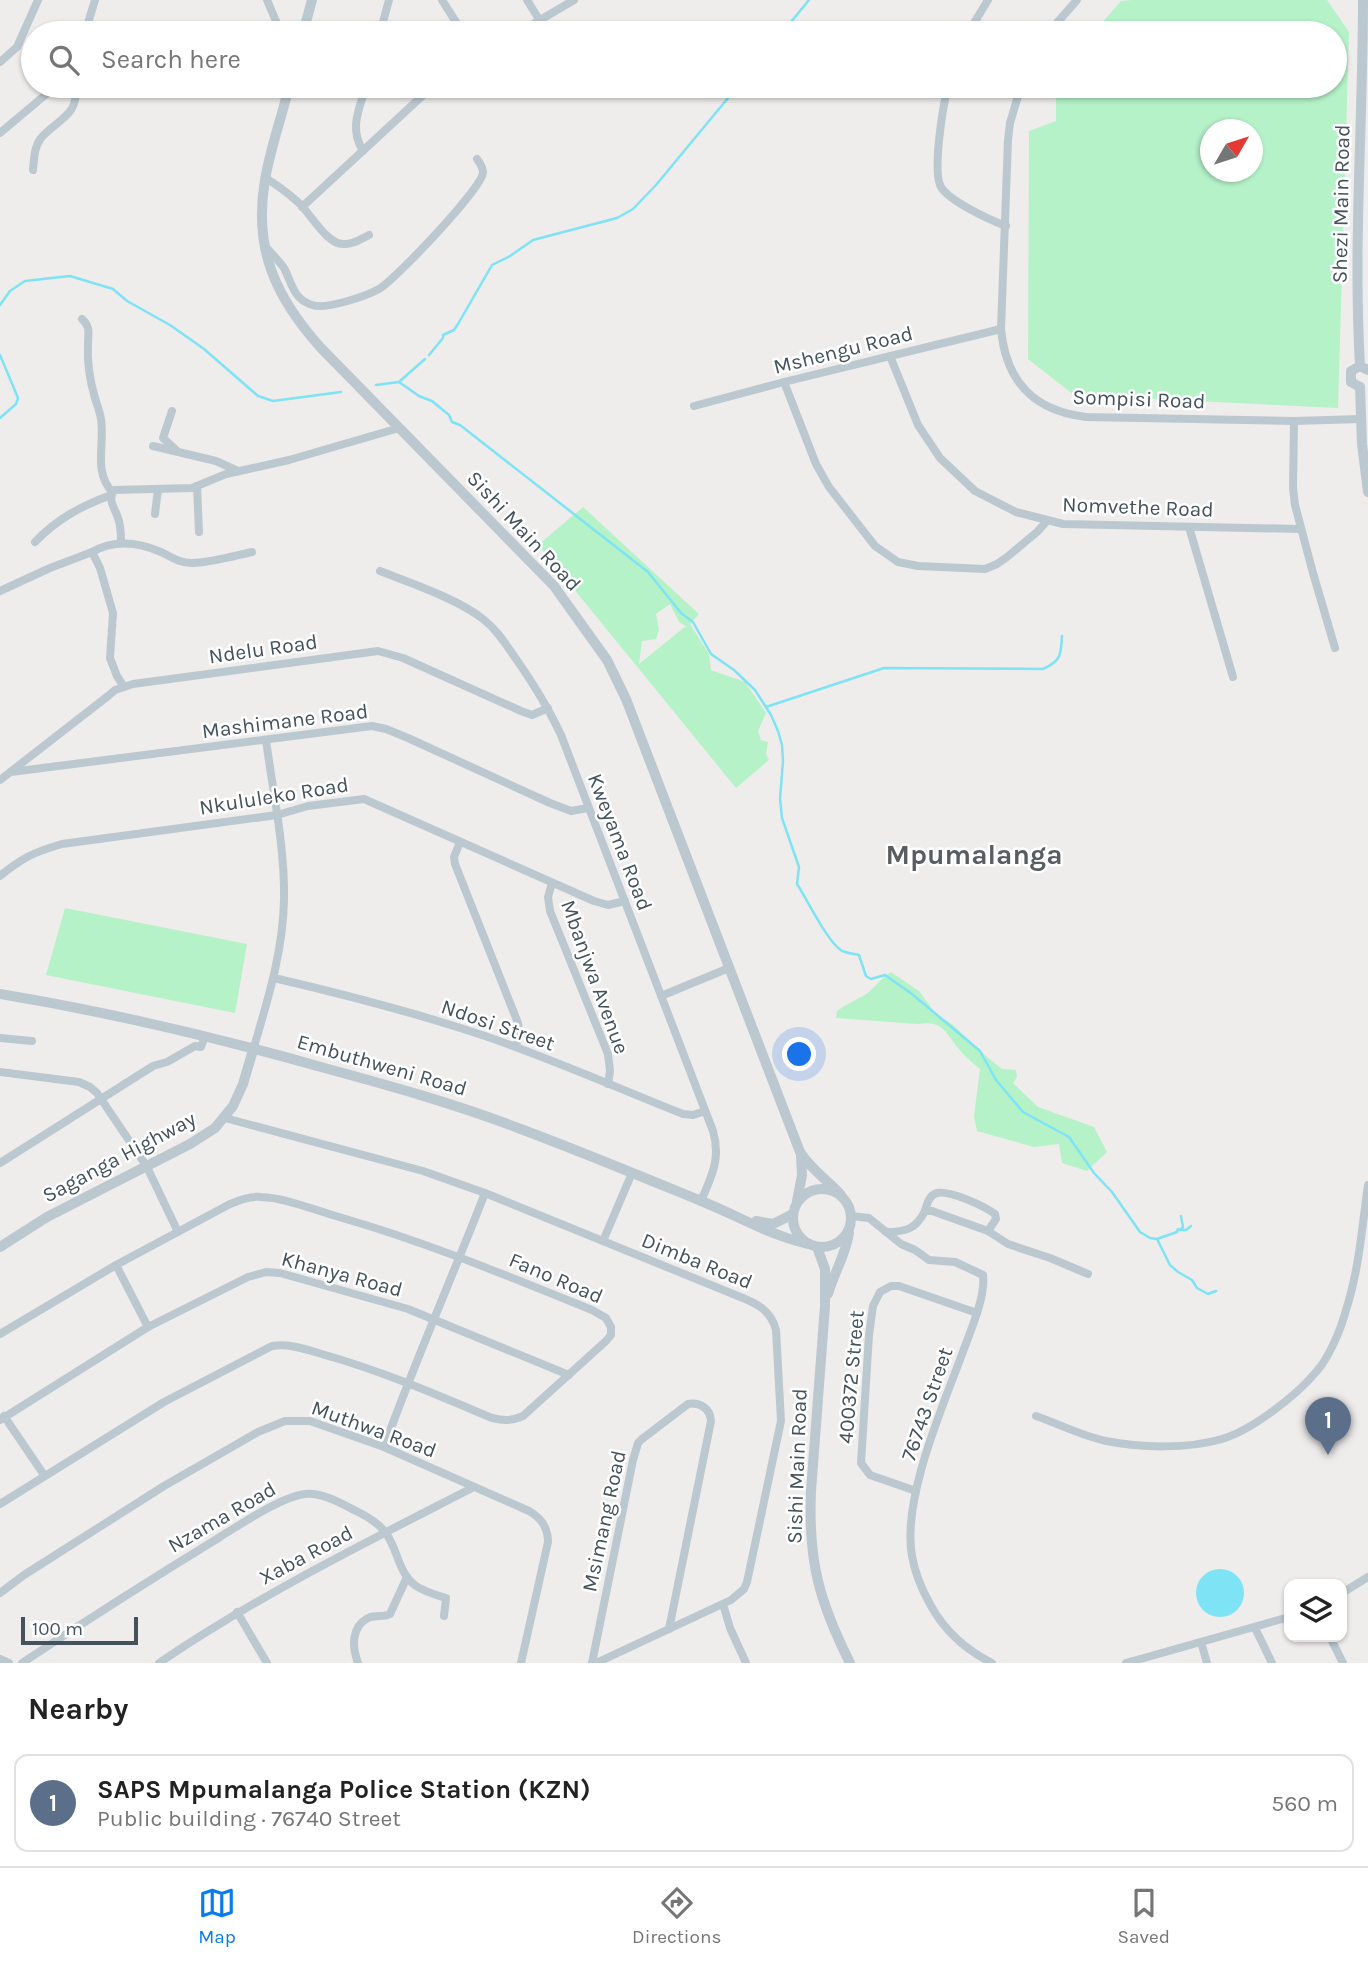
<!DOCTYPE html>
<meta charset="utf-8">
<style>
:root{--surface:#fff;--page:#f2f2f2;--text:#222;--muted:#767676;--line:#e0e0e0;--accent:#087ced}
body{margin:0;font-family:Karla,sans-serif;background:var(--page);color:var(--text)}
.controls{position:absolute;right:21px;bottom:21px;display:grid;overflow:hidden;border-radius:14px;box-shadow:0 2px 5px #0004}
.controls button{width:63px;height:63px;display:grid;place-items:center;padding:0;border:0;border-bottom:2px solid var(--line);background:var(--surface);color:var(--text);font:35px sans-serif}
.compass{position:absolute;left:1200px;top:119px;width:63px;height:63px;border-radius:50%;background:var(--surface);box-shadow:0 2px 5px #0004;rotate:51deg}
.scale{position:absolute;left:21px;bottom:18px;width:117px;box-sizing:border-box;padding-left:7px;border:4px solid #43525b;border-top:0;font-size:19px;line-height:24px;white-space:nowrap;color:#43525b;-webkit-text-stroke:5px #fff;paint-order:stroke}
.you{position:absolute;left:800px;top:1055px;width:24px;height:24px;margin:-18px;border:5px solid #fff;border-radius:50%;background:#1a73e8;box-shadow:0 0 0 10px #1a73e833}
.badge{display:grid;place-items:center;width:46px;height:46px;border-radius:50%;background:var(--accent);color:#fff;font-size:23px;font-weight:700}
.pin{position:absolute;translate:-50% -58px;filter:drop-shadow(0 2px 4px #0008)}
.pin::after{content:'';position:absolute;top:37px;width:24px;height:21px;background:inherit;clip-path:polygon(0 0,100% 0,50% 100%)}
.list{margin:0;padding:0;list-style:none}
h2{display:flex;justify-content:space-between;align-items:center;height:91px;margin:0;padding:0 28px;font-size:30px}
h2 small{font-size:23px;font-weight:400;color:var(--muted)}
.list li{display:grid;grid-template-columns:46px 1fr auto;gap:21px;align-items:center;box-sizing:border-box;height:98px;margin:0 14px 14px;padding:0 14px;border:2px solid var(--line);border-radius:14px}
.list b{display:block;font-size:26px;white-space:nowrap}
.list p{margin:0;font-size:23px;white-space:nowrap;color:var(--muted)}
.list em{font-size:23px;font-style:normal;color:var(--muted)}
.icon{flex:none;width:38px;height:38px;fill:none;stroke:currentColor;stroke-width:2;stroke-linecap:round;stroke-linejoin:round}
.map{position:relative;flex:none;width:1368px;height:1663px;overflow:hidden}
.search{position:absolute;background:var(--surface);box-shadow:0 2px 5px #0004;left:21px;right:21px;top:21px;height:77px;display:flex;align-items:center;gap:18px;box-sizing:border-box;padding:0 24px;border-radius:38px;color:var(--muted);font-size:26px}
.sheet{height:203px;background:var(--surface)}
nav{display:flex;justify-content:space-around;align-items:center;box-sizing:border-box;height:98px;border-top:2px solid var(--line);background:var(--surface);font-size:19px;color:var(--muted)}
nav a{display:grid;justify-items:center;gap:4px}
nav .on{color:var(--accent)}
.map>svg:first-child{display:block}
</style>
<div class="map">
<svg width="1368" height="1663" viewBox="0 0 1368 1663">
<rect width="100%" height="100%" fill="#efecec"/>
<g fill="#b5f2c8" fill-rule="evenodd">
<path d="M1132 0H1327L1349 32 1338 408 1074 395 1028 359 1029 131 1056 121V86H1335V33H1093L1121 1ZM1210 130H1252V172H1210Z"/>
<path d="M583 507 699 614 690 624 709 654 711 670 745 682 766 713 758 731 761 740 768 742 766 754 769 760 736 788 538 545ZM670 604 679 622 686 626 639 664 642 641 656 639 659 630 656 614Z"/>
<polygon points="65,908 247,944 235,1013 46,975"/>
<path d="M891 972 919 991 935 1013 953 1025 987 1057 1002 1069 1016 1070 1017 1077 1013 1083 1038 1107 1094 1127 1107 1152 1087 1171 1062 1163 1059 1144 1034 1147 977 1131 974 1116 980 1069C973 1063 965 1057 959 1049 945 1033 944 1020 918 1024L836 1018 837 1011C845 1005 854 1001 863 996 874 990 880 978 891 972Z"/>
</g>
<circle fill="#7ee3f4" cx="1220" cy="1593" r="24"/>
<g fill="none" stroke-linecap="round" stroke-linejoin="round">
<g stroke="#7ee3f4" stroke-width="2.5">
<polyline points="782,33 809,0"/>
<polyline points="0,305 10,291 25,281 70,276 113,289 127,301 170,325 204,349 258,396 273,401 341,392"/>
<polyline points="0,355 18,398 16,404 0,418"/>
<polyline points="429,355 443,338 443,335 454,330 458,324 492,265 510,256 533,240 617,218 633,209 656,185 738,86"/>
<path d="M399 382 419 396 432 401 449 415 452 422 460 425 648 572 681 613 693 622 711 654 734 670 755 690 771 715 778 731 782 745 783 761 780 799 782 818 799 867 797 884C807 899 828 943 842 951 847 953 854 954 859 955L866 976 871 979 885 975 912 994 980 1051 996 1080 1023 1112 1069 1137 1094 1173 1112 1192 1140 1232 1150 1238 1157 1239 1170 1265 1178 1272 1192 1280 1197 1288 1208 1294 1216 1291"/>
<polyline points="376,385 399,382 425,359"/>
<path d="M766 707 884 668 1043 669C1061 661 1061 655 1062 636"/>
<polyline points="1182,1230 1186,1230 1191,1226"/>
<polyline points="1157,1239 1177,1232 1178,1229 1180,1230 1183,1227 1181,1216"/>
</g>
<g stroke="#bbc8d0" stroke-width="8">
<polyline points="267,0 281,33"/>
<polyline points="442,0 463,33"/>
<polyline points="527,0 540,21"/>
<polyline points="85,33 95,0"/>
<polyline points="380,33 389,0"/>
<polyline points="518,33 574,0"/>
<polyline points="968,33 988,0"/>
<polyline points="1048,33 1077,0"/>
<polyline points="0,62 17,47 38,0"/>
<path d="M948 86C943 106 932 171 941 187 949 201 990 220 1006 226"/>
<path d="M1021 86 1010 123 1008 140 1001 329C1006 382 1034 411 1086 417L1294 421 1361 419"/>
<polyline points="0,133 56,86"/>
<path d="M363 151C349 128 359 110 366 86"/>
<path d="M33 170C34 160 34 147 41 138 55 121 82 114 74 86"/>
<path d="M265 178C278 185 289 194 300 204 311 215 327 244 343 244 352 245 361 239 369 235"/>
<polyline points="302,207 433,86"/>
<path d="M266 247C272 254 279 261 284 268 292 283 293 299 312 305 326 310 366 296 379 289 396 279 481 189 483 173 483 167 480 163 477 159"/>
<path d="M82 319C91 327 88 333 88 344 87 361 90 381 95 398 97 405 100 412 101 419 105 446 93 470 112 492"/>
<polyline points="890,356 918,425 940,458 975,491 1016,512 1063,524 1301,529"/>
<polyline points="784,382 816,464 829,487 875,546 898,562 918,566 985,569 997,564 1007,557 1037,532 1047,521"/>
<polyline points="694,406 784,382 1001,329"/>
<polyline points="172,411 163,438 176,450"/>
<polyline points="1294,421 1293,488 1295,505 1313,573 1335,648"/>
<polyline points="153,446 216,461 238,471"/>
<polyline points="197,486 199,532"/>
<polyline points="155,514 158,489"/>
<polyline points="1189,527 1233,677"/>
<path d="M35 542C57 519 81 506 111 495"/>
<path d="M121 542C121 534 121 526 118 518 115 508 107 500 114 490L192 488 226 474 289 460 399 428"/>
<path d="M92 552C115 539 138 542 161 552 171 557 180 563 192 563 210 563 234 556 252 552"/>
<path d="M380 571C410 583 458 599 483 619 496 629 505 643 514 656 533 683 547 705 561 735L713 1131C721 1159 712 1175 701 1201"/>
<polyline points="0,591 50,568 92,552 100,568 113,613 110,658 117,676 124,687"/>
<polyline points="11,772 372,726 386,729 408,738 550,803 571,811 588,808"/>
<polyline points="0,780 108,696 115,690 133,684 378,651 403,658 521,711 532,715 548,708"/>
<polyline points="460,842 454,857 455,864 518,1023 519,1033 516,1047"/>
<path d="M0 876C22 858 34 852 62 844L277 815 308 806 364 799 594 901 608 905 625 901"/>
<polyline points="552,883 548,897 550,911 608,1054 610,1071 608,1084"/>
<path d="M274 978C343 994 412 1012 479 1034 548 1057 615 1087 683 1114L693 1115 705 1111"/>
<polyline points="661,996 729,968"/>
<polyline points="0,1038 32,1041"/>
<path d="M254 1047C268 999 283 951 284 900 285 847 273 793 266 740"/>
<polyline points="0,1072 79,1082 90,1087 97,1093 147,1167 178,1232"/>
<path d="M225 1118 423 1171 485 1193 738 1296C756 1303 771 1310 776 1330L781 1421 747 1582 744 1589 731 1600 596 1663"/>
<polyline points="0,1163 153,1066 167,1062 195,1046 201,1047 205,1036"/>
<path d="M925 1211C927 1204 929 1195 937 1193 950 1190 984 1206 995 1214L996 1219 988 1231"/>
<path d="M851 1216 869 1218 901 1244 915 1250 929 1260 955 1262 983 1275C986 1298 969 1334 961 1357 941 1411 902 1500 912 1556 915 1574 922 1590 931 1606 945 1631 966 1650 992 1663"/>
<path d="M886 1232C906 1232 916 1229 925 1211H932L988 1231 1008 1244 1050 1258 1088 1274"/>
<polyline points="603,1241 632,1173"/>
<polyline points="116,1265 148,1327"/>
<path d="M0 1334 116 1265 230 1204C240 1200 250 1196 261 1197 287 1198 314 1210 339 1217 426 1242 508 1276 592 1310L606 1318 611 1327V1335L606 1341 523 1416C511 1421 504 1421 492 1418 437 1395 382 1371 325 1355 308 1350 290 1343 272 1346L164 1402 0 1504"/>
<polyline points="4,1416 44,1475"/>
<path d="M1036 1416C1059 1424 1082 1436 1106 1441 1141 1448 1188 1449 1222 1439 1252 1430 1296 1396 1316 1372 1329 1358 1341 1329 1346 1310 1359 1270 1362 1227 1368 1185"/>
<polyline points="0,1420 148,1327 248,1277 266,1272 280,1273 408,1309 569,1375"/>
<path d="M384 1447C415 1361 452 1278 485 1193"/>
<polyline points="916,1491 870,1475 861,1463 869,1335 873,1306 880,1292 891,1286 899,1286 977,1313"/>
<path d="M0 1593 24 1575 164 1486 258 1432 285 1421H310L384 1447 529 1511C541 1518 548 1527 548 1542L521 1663"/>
<polyline points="1342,1593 1368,1577"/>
<polyline points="723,1604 730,1628 746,1663"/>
<polyline points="237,1612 267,1663"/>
<polyline points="1255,1628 1272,1663"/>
<polyline points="1330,1637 1343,1663"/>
<polyline points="1201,1642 1207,1663"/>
<polyline points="0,1659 9,1663"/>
<path d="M22 1663C87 1620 153 1578 220 1537 241 1524 281 1497 305 1494 323 1492 344 1505 360 1513 368 1517 379 1524 385 1532 398 1548 398 1574 416 1586 425 1592 436 1595 446 1598L444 1616"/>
<path d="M159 1663C259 1595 367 1542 474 1487"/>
<path d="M358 1663C352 1647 351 1627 368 1618 376 1614 383 1618 390 1614L407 1577"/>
<path d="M592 1663 633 1460 638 1443 642 1439 688 1404C700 1402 710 1408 711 1421L669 1629"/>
<polyline points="1126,1663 1289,1617"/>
</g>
<g stroke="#bbc8d0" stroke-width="10">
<polyline points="303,33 312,0"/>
<path d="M289 86C282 117 270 149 265 180 253 249 276 298 321 348L554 586 607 660 626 699 800 1152C812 1171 827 1179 841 1195"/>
<path d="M1360 366C1353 244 1363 122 1363 0"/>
<polyline points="1360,387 1362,444 1368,492"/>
<polyline points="1360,387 1351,382 1351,371 1360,366 1368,370"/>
<path d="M0 994C108 1012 215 1037 321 1067 387 1085 453 1103 518 1128 580 1151 640 1176 701 1201 737 1215 770 1236 809 1244"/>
<circle cx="822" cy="1218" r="29"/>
<polyline points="797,1201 802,1175 801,1155"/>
<polyline points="756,1221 773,1224 793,1214"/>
<polyline points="0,1247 47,1217 190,1144 215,1128 233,1106 243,1084 254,1047"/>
<path d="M817 1247 825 1269V1306L811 1491C808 1561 819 1601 850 1663"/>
<path d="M828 1294C834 1273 846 1254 849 1233"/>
</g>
</g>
<g text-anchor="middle" stroke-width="5" stroke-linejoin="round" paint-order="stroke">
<g font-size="21" fill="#43525b" stroke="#fff">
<text transform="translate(1341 204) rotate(-89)" y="7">Shezi Main Road</text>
<text transform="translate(843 350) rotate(-14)" y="7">Mshengu Road</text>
<text transform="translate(1139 399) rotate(2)" y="7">Sompisi Road</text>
<text transform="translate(1138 507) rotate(2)" y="7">Nomvethe Road</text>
<text transform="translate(524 531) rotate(47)" y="7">Sishi Main Road</text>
<text transform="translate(263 649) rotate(-8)" y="7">Ndelu Road</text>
<text transform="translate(285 721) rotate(-7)" y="7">Mashimane Road</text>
<text transform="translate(274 796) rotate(-9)" y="7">Nkululeko Road</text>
<text transform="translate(620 842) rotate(69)" y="7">Kweyama Road</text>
<text transform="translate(595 977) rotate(70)" y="7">Mbanjwa Avenue</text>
<text transform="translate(498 1025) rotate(19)" y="7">Ndosi Street</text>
<text transform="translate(382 1065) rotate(16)" y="7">Embuthweni Road</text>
<text transform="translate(119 1157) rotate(-28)" y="7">Saganga Highway</text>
<text transform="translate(697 1261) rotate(22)" y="7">Dimba Road</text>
<text transform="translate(342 1274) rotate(15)" y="7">Khanya Road</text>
<text transform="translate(556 1278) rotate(23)" y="7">Fano Road</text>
<text transform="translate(851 1377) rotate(-85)" y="7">400372 Street</text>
<text transform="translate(927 1404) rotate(-71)" y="7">76743 Street</text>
<text transform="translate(374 1429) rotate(20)" y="7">Muthwa Road</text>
<text transform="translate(797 1466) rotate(-88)" y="7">Sishi Main Road</text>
<text transform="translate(222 1517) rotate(-30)" y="7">Nzama Road</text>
<text transform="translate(604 1521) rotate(-78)" y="7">Msimang Road</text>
<text transform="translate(306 1555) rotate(-28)" y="7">Xaba Road</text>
</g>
<g font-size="28" font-weight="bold" fill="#585d62" stroke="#fff">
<text x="974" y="864">Mpumalanga</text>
</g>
</g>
</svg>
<div class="controls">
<button><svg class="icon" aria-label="layers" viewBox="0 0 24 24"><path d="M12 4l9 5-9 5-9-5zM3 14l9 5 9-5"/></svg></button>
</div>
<svg class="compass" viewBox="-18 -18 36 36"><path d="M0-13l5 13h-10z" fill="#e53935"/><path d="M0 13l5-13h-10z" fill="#767676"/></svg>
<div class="scale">100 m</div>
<div class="you"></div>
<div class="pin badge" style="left:1328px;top:1455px;background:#5c6f8a">1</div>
<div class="search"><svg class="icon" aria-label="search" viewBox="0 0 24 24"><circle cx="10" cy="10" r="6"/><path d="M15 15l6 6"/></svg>Search here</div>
</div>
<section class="sheet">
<h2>Nearby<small></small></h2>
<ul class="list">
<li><span class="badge" style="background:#5c6f8a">1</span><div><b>SAPS Mpumalanga Police Station (KZN)</b><p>Public building · 76740 Street</p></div><em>560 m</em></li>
</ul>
</section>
<nav>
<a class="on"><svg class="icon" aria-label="map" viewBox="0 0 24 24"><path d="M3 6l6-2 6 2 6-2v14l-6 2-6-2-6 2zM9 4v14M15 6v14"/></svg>Map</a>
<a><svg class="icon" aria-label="directions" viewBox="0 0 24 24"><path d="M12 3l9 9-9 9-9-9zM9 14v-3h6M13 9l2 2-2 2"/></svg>Directions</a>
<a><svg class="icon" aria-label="saved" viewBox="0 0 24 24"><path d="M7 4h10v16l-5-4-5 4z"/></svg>Saved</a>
</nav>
